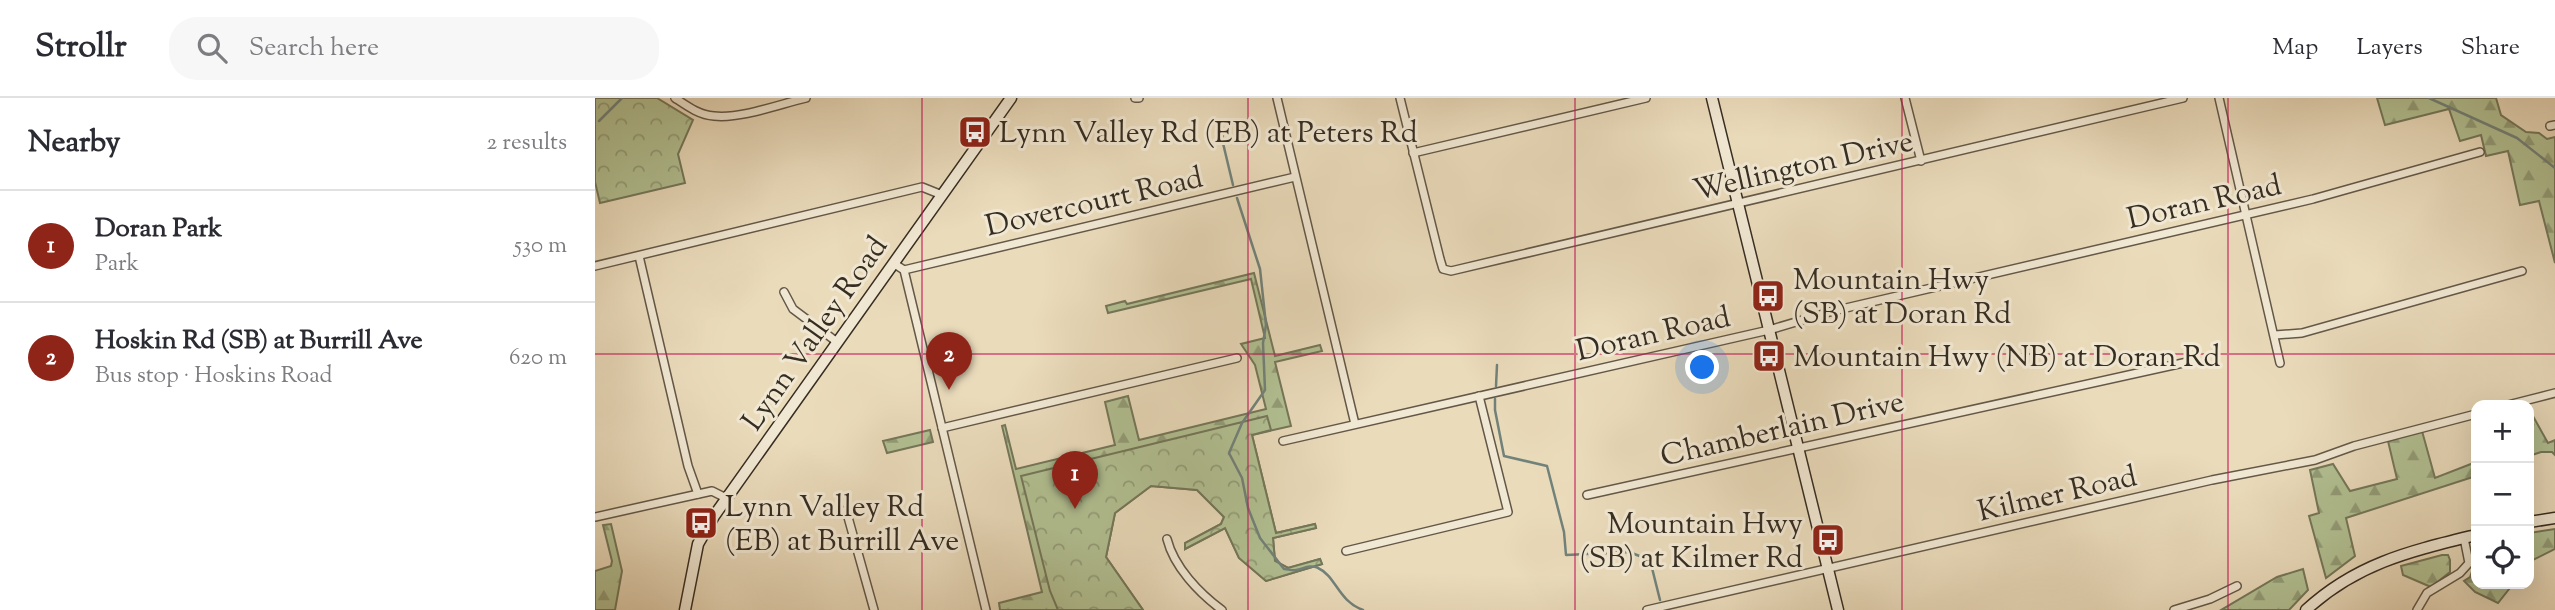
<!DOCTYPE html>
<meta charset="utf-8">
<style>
:root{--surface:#fff;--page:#f7f7f7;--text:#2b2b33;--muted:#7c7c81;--line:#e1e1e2;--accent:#8f2418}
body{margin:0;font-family:"Sorts Mill Goudy",serif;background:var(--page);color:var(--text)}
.controls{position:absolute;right:21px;bottom:21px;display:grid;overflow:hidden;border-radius:14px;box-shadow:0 7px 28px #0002}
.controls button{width:63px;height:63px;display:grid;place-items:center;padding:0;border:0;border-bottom:2px solid var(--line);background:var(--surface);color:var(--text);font:35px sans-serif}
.you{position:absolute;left:1108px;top:270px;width:24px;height:24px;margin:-18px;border:5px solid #fff;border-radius:50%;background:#1a73e8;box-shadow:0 0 0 10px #1a73e833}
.badge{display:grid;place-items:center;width:46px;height:46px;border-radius:50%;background:var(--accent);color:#fff;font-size:23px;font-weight:700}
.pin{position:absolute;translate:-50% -58px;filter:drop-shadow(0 2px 4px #0008)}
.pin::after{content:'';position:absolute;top:37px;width:24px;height:21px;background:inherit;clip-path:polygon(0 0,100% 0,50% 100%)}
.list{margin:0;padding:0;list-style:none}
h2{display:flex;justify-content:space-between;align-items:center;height:91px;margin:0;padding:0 28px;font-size:30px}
h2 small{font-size:23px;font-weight:400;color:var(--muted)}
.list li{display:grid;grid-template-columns:46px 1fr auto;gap:21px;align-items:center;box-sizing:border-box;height:112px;padding:0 28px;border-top:2px solid var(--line)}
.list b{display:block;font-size:26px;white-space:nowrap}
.list p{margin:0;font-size:23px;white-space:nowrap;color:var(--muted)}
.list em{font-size:23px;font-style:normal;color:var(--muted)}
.icon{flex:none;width:38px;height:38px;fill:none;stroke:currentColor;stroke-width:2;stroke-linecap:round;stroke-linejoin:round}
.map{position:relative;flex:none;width:1960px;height:512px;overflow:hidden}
header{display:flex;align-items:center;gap:42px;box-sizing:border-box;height:98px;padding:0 35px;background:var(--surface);border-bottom:2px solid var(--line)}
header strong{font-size:33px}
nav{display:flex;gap:38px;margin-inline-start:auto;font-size:24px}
.search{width:490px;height:63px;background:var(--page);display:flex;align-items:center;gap:18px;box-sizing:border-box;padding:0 24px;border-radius:28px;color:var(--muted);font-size:26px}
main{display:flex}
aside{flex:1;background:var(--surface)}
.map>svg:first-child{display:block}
</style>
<header>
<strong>Strollr</strong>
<div class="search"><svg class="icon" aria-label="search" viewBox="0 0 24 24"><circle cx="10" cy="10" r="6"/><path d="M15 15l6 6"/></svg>Search here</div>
<nav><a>Map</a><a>Layers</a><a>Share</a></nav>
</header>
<main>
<aside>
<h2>Nearby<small>2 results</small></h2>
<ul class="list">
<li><span class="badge">1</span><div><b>Doran Park</b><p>Park</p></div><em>530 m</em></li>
<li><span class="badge">2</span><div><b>Hoskin Rd (SB) at Burrill Ave</b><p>Bus stop · Hoskins Road</p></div><em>620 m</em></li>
</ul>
</aside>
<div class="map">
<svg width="1960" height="512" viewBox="0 0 1960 512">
<defs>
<pattern id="forest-firs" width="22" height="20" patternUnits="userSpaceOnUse" patternTransform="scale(1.75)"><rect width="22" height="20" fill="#b2c193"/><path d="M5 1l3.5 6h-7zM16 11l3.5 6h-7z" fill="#929d78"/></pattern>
<pattern id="park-crowns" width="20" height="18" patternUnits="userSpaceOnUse" patternTransform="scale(1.75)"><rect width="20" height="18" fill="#b2c193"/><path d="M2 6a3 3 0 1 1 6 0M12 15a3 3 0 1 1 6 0" fill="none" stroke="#929d78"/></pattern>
</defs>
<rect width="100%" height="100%" fill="#eadbbb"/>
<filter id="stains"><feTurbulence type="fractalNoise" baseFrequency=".00286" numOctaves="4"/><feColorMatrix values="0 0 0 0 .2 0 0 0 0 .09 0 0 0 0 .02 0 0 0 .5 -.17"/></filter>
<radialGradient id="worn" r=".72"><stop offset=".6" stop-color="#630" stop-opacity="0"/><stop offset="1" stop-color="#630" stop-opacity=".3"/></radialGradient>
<g fill="url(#forest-firs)" stroke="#74775a" stroke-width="2">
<polygon points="1782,0 1901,0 1906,17 1931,34 1944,35 1952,41 1960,39 1960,165 1944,103 1925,107 1913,53 1891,58 1886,37 1865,43 1854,11 1790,27"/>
<polygon points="659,175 680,258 725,247 727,253 680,264 696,328 657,337 681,435 720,426 721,430 678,440 680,463 693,470 725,461 727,466 671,483 644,460 630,430 590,451 590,445 626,426 629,419 602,392 556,388 520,415 511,459 548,512 405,512 404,505 447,494 407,328 410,327 421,371 520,347 510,304 533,298 544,342 671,311 660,267 646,246 670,240 656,181 513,215 511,208 530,203 532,206"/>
<polygon points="1934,311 1953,345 1960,342 1960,357 1957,354 1946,354 1934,358"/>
<polygon points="335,332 338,344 292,355 288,343"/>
<polygon points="1827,333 1840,380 1881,364 1881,378 1751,420 1760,458 1731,480 1714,418 1724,415 1715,372 1738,366 1755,393 1802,381 1793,343"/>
<polygon points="16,426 27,473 20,512 0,512 0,473 16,468 17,463 8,427"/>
<polygon points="1960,431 1960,451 1934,464 1934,435"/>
<polygon points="1847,457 1853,457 1855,462 1855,474 1836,489 1808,477 1806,468"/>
<polygon points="1881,463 1881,486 1918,486 1903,505 1880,494 1869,483 1875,479"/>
<polygon points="1708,471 1713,492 1694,512 1626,512 1682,479"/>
</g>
<g fill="url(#park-crowns)" stroke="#74775a" stroke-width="2">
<polygon points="0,0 62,0 98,22 83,56 90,85 5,105 0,84"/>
<polygon points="672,318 676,332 657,337 681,435 720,426 721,430 678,440 680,463 693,470 725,461 727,466 671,483 644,460 630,430 590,451 590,445 626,426 629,419 602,392 556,388 520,415 511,459 548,512 463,512 455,493 426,378"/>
</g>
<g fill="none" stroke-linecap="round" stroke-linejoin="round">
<g stroke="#71827b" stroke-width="2.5">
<polyline points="1834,0 1922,40 1960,70"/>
<polyline points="4,23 27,0"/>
<polyline points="629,32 627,41 638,87"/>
<path d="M642 100 665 171 671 227 668 245 670 292 647 325 634 355 647 380 653 410 665 440 689 471C693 471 697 473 701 472 708 471 715 466 723 470 741 478 743 503 768 512"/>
<polyline points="901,288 902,267"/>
<polyline points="900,301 900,312 909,358 952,368 969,434 971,457 1034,454 1055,462 1065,502"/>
</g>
<defs>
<g id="street">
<path d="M80 0C92 8 104 17 119 18 146 21 185 6 211 0"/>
<polyline points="540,0 544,0"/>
<polyline points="682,0 760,326"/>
<polyline points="805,0 845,161 848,171 856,173 1588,0"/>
<polyline points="1310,0 1326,63"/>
<polyline points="1624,0 1685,265"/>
<polyline points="1955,28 1960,27"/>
<polyline points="818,55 1051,0"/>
<polyline points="44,158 93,368 103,396"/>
<polyline points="298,165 309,172 391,512"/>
<polyline points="0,168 327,89 347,97"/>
<polyline points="309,172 700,79"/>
<polyline points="189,194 198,211 242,244"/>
<polyline points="1680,237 1707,235 1927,173"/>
<polyline points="1913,307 1960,295"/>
<polyline points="347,330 642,260"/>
<polyline points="688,343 1174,232 1238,213 1718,101 1885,54"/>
<polyline points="992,397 1597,263"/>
<polyline points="251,412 279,512"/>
<polyline points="0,419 117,393 131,400"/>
<path d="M572 441C579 469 604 495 627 512"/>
<polyline points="751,453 913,414 884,298"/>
<polyline points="1052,512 1617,382 1720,362 1759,348 1881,316"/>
<polyline points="1579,512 1615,501 1642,488"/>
<polyline points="1822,512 1832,495 1865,475 1874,465 1869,440"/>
</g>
<g id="secondary">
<polyline points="1117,0 1243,512"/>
<polyline points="1934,424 1960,420"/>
<polyline points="90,512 103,446 119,418 416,0"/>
<path d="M1711 512C1762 465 1816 453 1881 437"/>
</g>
</defs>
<use href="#street" stroke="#635848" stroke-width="10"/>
<use href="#secondary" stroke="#362d22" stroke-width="13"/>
<use href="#street" stroke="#f1e8d3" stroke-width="7"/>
<use href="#secondary" stroke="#f1e8d3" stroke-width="10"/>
</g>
<path fill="none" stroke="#c2185b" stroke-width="2" stroke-opacity="0.55" d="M327 0V512M653 0V512M980 0V512M1307 0V512M1633 0V512M0 256H1960"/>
<defs>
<symbol id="bus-square" viewBox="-11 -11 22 22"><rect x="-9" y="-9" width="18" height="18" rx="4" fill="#8f2418" stroke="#f1e8d3"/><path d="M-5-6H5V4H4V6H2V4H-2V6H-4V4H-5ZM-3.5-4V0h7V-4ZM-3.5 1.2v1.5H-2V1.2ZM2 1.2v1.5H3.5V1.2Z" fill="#fff"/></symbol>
</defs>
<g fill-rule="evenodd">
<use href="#bus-square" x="361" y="15" width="38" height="38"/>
<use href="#bus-square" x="1154" y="179" width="38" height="38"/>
<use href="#bus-square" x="1155" y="239" width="38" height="38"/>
<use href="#bus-square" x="87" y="406" width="38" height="38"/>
<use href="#bus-square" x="1214" y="423" width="38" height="38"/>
</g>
<g text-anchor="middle" stroke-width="6" stroke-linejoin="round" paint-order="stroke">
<g font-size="30" fill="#362d22" stroke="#f1e8d3" text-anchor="start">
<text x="404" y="44">Lynn Valley Rd (EB) at Peters Rd</text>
<text x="1198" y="191">Mountain Hwy<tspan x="1198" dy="34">(SB) at Doran Rd</tspan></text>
<text x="1198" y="268">Mountain Hwy (NB) at Doran Rd</text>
<text x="130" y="418">Lynn Valley Rd<tspan x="130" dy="34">(EB) at Burrill Ave</tspan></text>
<text x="1208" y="435" text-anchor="end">Mountain Hwy<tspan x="1208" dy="34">(SB) at Kilmer Rd</tspan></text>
</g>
<g font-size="30" fill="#362d22" stroke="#f1e8d3">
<text transform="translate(1208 67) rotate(-13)" y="10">Wellington Drive</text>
<text transform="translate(499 103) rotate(-13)" y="10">Dovercourt Road</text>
<text transform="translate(1609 103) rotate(-13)" y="10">Doran Road</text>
<text transform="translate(219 235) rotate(-55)" y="10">Lynn Valley Road</text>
<text transform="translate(1058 235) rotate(-13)" y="10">Doran Road</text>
<text transform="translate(1187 330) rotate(-13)" y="10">Chamberlain Drive</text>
<text transform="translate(1462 395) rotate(-13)" y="10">Kilmer Road</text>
</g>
</g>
<rect width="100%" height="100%" filter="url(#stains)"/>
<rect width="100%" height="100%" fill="url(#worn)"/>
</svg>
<div class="controls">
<button>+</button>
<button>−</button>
<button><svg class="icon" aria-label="locate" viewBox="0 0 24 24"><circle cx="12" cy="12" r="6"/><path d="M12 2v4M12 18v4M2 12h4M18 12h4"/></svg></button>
</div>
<div class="you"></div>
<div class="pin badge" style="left:480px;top:411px">1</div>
<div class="pin badge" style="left:354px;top:292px">2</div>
</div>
</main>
